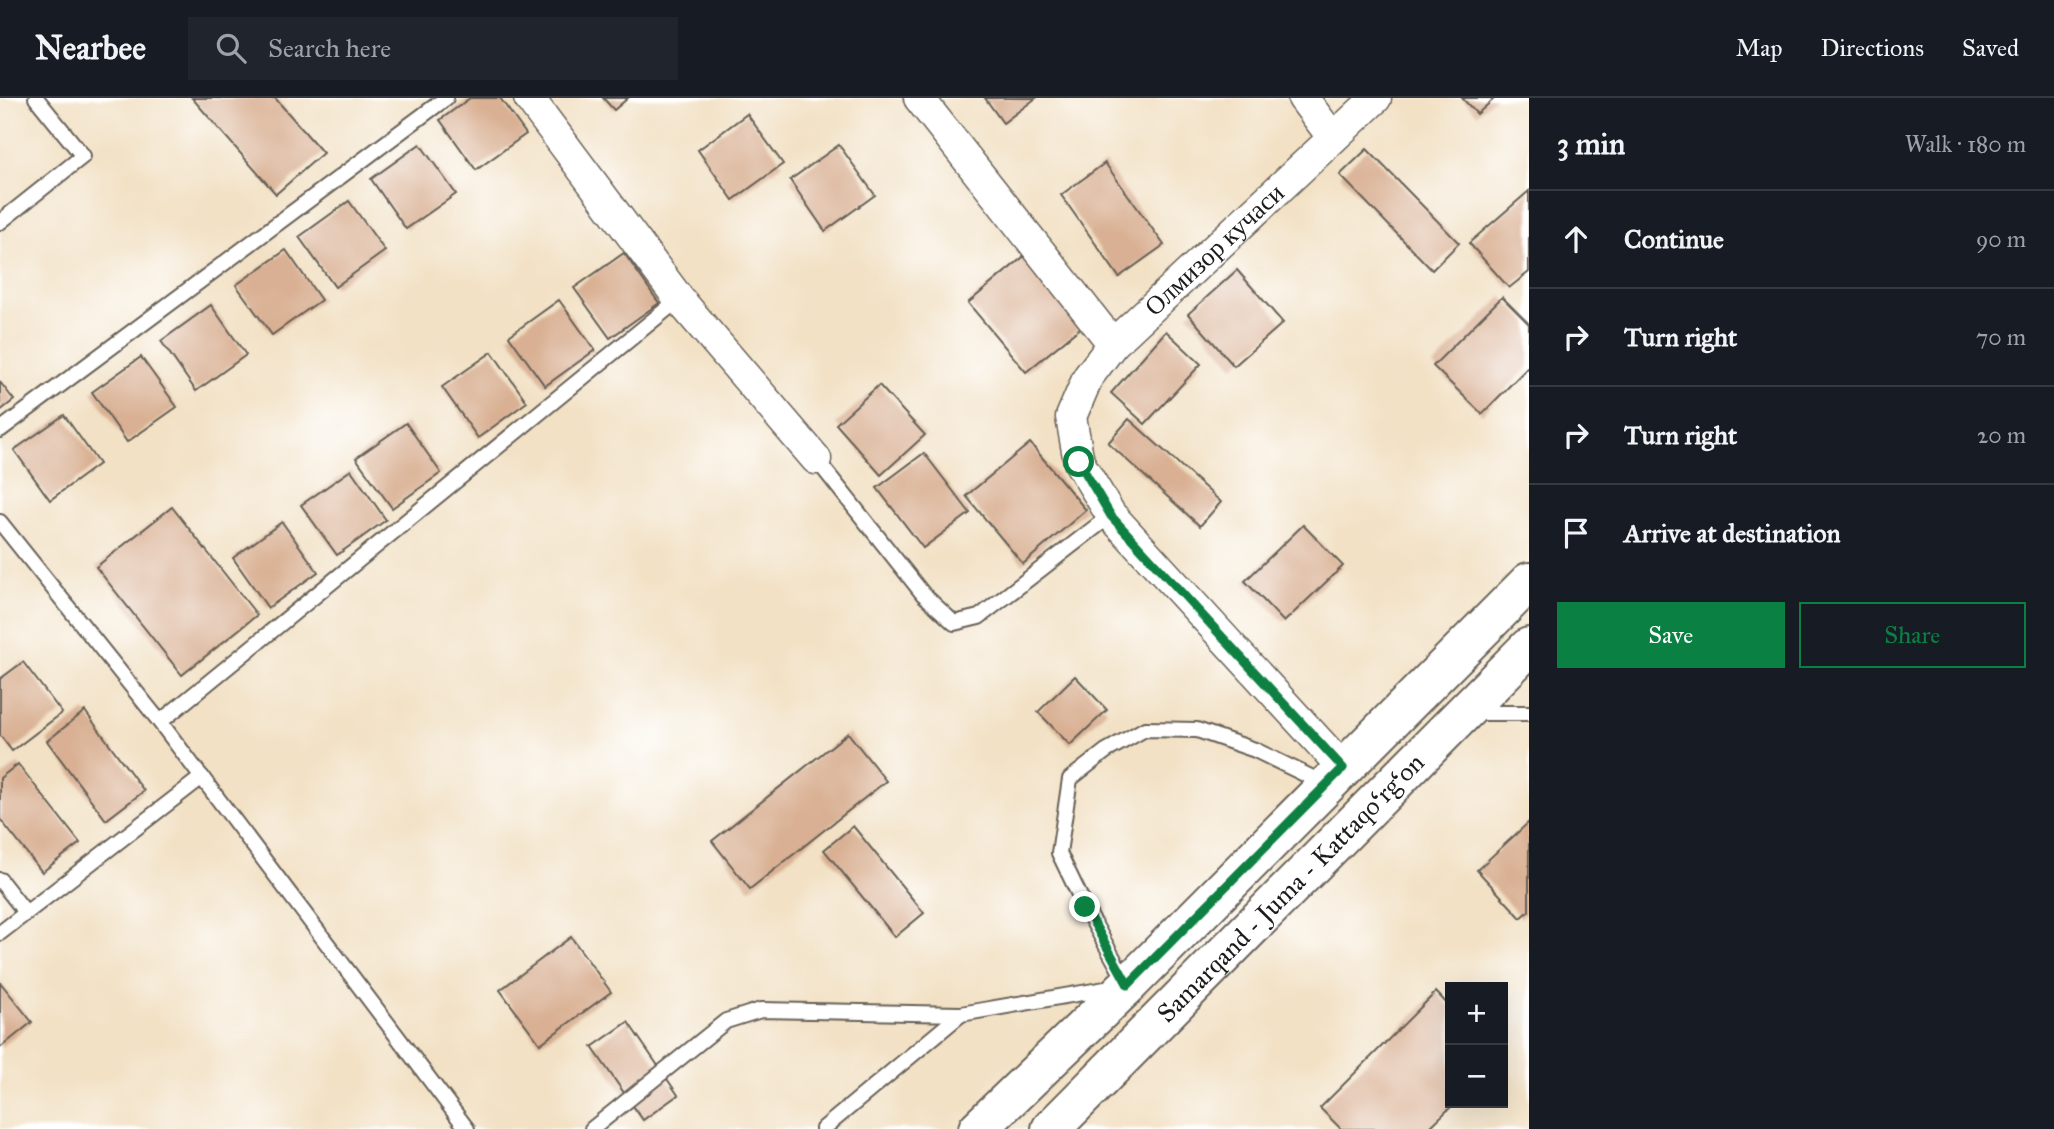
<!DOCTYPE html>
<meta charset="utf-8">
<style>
:root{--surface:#171b24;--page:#20242c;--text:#f1f3f6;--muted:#9ea1a6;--line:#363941;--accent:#0b8043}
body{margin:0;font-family:"IM FELL Great Primer",serif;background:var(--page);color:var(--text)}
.controls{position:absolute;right:21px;bottom:21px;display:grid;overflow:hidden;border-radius:0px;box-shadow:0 7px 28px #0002}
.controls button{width:63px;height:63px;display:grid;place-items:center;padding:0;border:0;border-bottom:2px solid var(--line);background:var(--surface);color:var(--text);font:35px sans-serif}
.stop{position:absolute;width:21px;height:21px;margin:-16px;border:5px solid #0b8043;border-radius:50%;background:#fff}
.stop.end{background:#0b8043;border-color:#fff;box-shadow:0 2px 7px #0008}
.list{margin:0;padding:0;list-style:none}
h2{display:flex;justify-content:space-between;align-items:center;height:91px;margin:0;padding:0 28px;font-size:30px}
h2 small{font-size:23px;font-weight:400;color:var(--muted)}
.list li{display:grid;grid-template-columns:46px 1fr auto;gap:21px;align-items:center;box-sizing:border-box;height:98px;padding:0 28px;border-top:2px solid var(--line)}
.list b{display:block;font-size:26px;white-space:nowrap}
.list em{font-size:23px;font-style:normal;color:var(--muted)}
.actions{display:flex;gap:14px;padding:21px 28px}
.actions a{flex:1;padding:16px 0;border:2px solid var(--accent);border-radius:0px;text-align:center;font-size:24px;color:var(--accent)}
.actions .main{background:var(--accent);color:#fff}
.icon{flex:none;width:38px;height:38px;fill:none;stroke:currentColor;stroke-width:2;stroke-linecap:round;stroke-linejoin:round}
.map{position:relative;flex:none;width:1529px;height:1031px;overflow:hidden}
header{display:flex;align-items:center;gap:42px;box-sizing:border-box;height:98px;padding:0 35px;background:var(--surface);border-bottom:2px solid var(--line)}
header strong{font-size:33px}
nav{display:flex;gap:38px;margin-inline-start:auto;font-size:24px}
.search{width:490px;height:63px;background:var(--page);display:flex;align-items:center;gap:18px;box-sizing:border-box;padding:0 24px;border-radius:0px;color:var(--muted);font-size:26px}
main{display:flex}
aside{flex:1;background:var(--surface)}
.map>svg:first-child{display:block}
</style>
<header>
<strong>Nearbee</strong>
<div class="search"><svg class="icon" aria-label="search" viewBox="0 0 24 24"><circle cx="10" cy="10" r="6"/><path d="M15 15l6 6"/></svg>Search here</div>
<nav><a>Map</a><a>Directions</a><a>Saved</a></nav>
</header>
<main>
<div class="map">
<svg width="1529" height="1031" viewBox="0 0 1529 1031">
<rect width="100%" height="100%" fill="#fff"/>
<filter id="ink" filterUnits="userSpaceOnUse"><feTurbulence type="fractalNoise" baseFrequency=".0143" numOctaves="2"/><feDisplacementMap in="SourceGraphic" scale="14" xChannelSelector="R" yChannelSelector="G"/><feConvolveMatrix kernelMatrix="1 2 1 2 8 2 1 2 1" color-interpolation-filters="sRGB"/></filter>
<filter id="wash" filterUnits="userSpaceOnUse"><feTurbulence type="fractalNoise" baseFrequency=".00686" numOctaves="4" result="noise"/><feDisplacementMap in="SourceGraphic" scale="28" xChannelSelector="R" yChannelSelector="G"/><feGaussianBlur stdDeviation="1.57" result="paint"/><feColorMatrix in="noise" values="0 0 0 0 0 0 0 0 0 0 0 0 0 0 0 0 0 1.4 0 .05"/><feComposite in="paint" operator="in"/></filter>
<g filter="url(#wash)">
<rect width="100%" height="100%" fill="#f2e1c5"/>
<g id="blocks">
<g fill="#d9b093">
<polygon points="192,0 275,0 323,55 276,96"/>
<polygon points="470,0 500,0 526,36 476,72 440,22"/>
<polygon points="603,0 628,0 614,12"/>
<polygon points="985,0 1036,0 1003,25"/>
<polygon points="1462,0 1495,0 1477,16"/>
<polygon points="747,16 783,66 733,102 698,52"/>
<polygon points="420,46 456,96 406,131 371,81"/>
<polygon points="839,47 875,97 825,133 790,82"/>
<polygon points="1367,51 1459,145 1432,172 1340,77"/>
<polygon points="1105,65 1164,147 1119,179 1061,97"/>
<polygon points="1529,93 1529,174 1509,190 1469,145"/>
<polygon points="349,103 385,153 335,189 299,139"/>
<polygon points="286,152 321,202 272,237 236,187"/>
<polygon points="624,155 659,205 610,240 574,190"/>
<polygon points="1028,155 1086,225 1026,274 968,205"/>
<polygon points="1237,172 1283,225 1234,268 1188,216"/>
<polygon points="1502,199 1529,226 1529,268 1482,316 1433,268"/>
<polygon points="559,202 595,252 545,288 509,238"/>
<polygon points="211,207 246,257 196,293 161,243"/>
<polygon points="1166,233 1201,266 1145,326 1111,295"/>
<polygon points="492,254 527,304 478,340 442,289"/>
<polygon points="141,259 177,309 127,344 92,294"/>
<polygon points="0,284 14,302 0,313"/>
<polygon points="879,287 925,337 881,377 836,326"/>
<polygon points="64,317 99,366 50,402 14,352"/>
<polygon points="1129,321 1221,404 1200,428 1108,345"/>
<polygon points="406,325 441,375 392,410 356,360"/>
<polygon points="1030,345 1086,412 1023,466 966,398"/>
<polygon points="924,355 970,415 923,450 877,390"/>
<polygon points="351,372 386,422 337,457 301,407"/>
<polygon points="172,409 257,517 182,577 96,469"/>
<polygon points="282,424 318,474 268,510 233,460"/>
<polygon points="1303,427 1343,468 1284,524 1245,483"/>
<polygon points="23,564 62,615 12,653 0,637 0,581"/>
<polygon points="1075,578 1107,612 1070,647 1038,614"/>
<polygon points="85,613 144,693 106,722 47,643"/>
<polygon points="848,635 886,683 750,791 712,743"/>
<polygon points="18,666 80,745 42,774 0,721 0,680"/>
<polygon points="1529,724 1529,813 1521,820 1477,772"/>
<polygon points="853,728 924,815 895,839 824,752"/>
<polygon points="571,839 611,894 540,946 500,892"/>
<polygon points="0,884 32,924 0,950"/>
<polygon points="1436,894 1450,909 1450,1005 1455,1005 1428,1031 1341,1031 1320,1010"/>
<polygon points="628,924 678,997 643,1022 592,949"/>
</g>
</g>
</g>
<g filter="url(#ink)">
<use href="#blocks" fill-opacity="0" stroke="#676157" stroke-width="2"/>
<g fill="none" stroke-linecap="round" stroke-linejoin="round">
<defs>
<g id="service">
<polyline points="0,124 83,58 36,0"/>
<polyline points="0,332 446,0"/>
<polyline points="816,361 923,496 954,525 979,519 1111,417"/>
<polyline points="0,424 160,624"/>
<polyline points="1473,615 1529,615"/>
<polyline points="0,782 26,815"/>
<polyline points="0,835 202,679"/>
<polyline points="467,1031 160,624 679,201"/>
<polyline points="592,1031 726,923 761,912 961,916 1128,887 1085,809 1059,755 1070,681 1106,653 1145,631 1197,632 1255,652 1325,686"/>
<polyline points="823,1031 961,916"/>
</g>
<g id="minor">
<polyline points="529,0 679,201 816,361"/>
<polyline points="919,0 1113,246"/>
<polyline points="1303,0 1333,40"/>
<path id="s1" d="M1343 670 1111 417 1079 364 1071 319 1088 279 1113 246 1376 0"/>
</g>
<g id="primary">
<polyline points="978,1031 1128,887 1529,484"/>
<path id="s2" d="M1051 1031 1529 549"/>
</g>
</defs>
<use href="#service" stroke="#676157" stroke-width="18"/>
<use href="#minor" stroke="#676157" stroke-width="33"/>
<use href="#primary" stroke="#676157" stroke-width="42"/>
<use href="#service" stroke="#fff" stroke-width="14"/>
<use href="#minor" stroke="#fff" stroke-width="30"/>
<use href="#primary" stroke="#fff" stroke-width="38"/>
</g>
</g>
<g fill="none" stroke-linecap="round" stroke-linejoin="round" filter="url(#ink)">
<polyline stroke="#0b8043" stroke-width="9" points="1079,364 1111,418 1343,670 1128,887 1085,809"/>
</g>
<g text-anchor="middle" stroke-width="5" stroke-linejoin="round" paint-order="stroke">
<g font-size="26" fill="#1c1c1c" stroke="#fff">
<text dy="9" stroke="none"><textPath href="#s1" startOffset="674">Олмизор кучаси</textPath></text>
<text dy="9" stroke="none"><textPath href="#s2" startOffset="340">Samarqand - Juma - Kattaqo‘rg‘on</textPath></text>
</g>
</g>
</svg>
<div class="controls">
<button>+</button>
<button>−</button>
</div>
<div class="stop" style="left:1079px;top:364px"></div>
<div class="stop end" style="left:1085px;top:809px"></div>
</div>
<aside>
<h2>3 min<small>Walk · 180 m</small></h2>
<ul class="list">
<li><svg class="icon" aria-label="ahead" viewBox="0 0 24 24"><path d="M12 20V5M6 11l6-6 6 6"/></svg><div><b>Continue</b></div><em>90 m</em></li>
<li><svg class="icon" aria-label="right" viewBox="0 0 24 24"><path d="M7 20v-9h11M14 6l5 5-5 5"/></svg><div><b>Turn right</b></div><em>70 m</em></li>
<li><svg class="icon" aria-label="right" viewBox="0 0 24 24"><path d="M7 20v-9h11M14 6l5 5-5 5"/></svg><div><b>Turn right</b></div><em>20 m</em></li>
<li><svg class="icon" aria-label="arrive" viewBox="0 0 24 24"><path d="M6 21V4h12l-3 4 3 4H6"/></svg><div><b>Arrive at destination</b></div></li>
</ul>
<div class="actions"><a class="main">Save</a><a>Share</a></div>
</aside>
</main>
